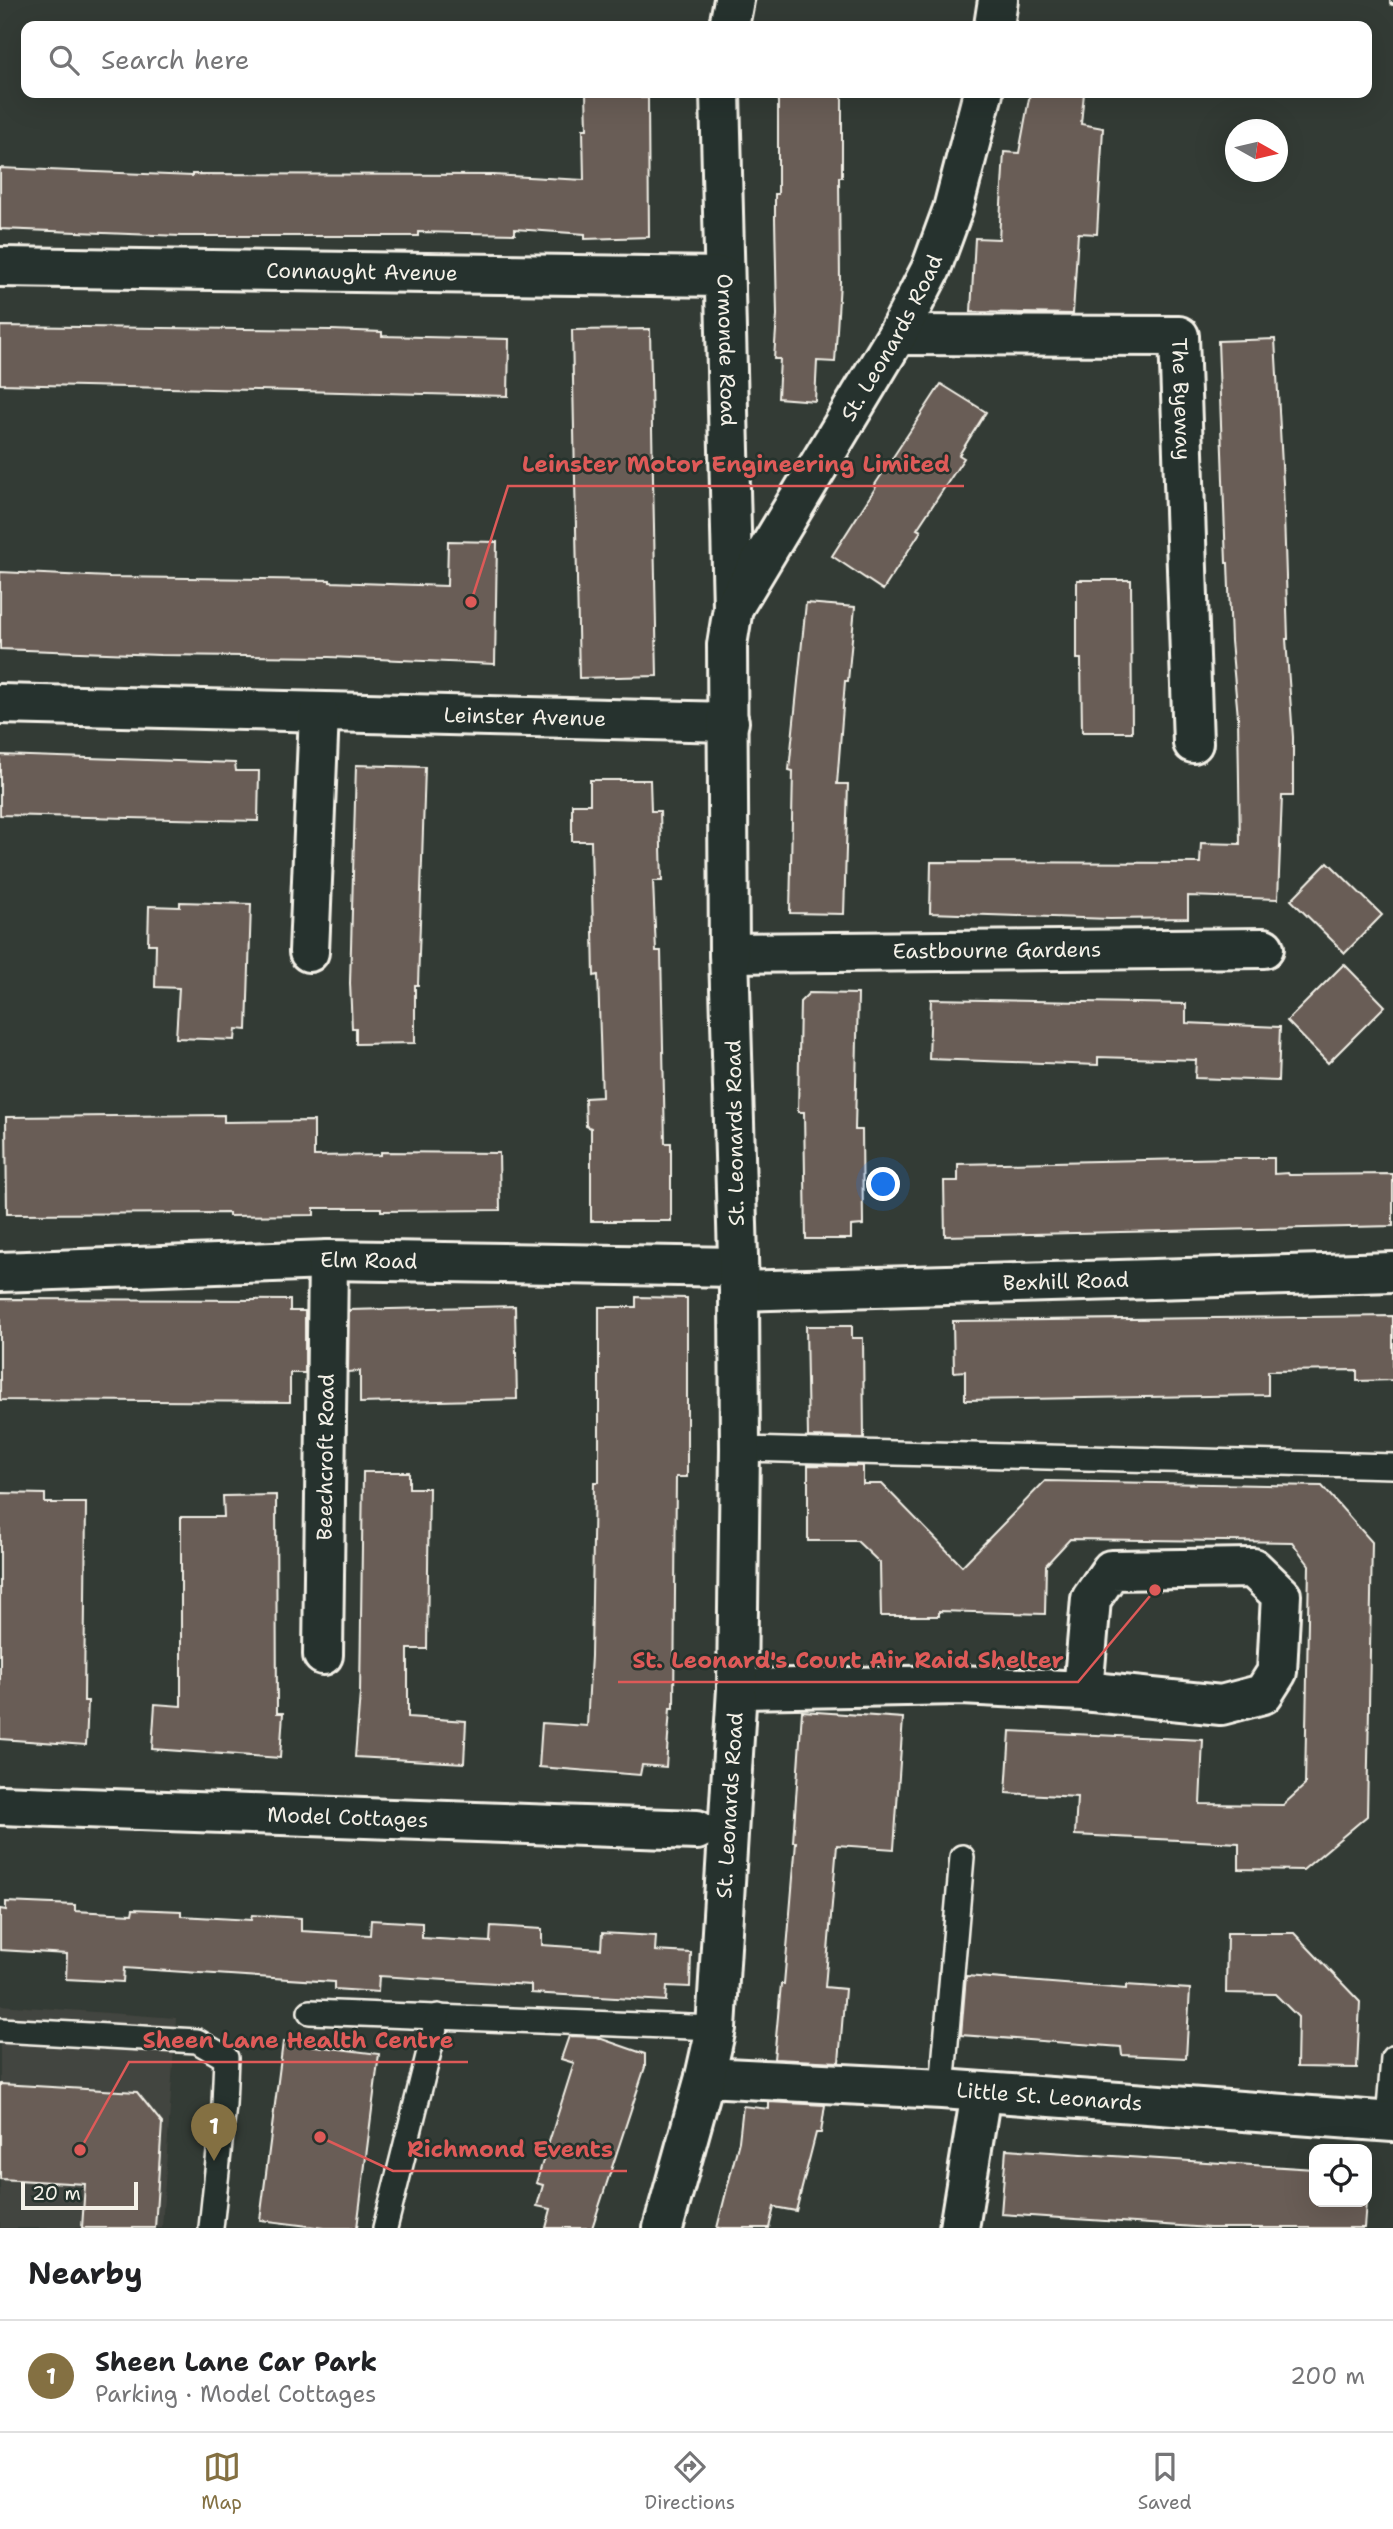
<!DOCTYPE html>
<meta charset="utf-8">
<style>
:root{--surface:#fff;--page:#f2f2f2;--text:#202124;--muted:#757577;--line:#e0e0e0;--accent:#847042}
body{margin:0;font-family:"Shantell Sans",sans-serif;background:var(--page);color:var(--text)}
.controls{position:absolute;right:21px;bottom:21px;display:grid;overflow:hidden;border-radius:14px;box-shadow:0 7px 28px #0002}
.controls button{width:63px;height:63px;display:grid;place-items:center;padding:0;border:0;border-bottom:2px solid var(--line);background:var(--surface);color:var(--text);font:35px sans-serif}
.compass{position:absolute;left:1225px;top:119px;width:63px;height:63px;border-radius:50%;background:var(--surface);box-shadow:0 7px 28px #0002;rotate:98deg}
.scale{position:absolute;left:21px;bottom:18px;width:117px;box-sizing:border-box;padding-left:7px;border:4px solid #f4f1e8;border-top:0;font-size:19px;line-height:24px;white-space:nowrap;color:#f4f1e8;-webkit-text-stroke:5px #26332d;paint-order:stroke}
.you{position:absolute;left:884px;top:1185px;width:24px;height:24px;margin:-18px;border:5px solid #fff;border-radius:50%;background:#1a73e8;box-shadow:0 0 0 10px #1a73e833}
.badge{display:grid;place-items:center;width:46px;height:46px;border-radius:50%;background:var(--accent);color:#fff;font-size:23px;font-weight:700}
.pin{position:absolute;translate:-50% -58px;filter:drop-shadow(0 2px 4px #0008)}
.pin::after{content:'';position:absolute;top:37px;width:24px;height:21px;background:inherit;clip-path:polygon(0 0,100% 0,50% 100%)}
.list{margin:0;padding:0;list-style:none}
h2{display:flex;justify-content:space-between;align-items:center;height:91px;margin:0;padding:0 28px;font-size:30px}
h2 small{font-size:23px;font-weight:400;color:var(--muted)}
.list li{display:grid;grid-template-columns:46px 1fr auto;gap:21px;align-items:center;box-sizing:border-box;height:112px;padding:0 28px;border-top:2px solid var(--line)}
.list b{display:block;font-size:26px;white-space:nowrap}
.list p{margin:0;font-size:23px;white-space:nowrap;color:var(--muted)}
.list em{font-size:23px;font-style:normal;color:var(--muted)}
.icon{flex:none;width:38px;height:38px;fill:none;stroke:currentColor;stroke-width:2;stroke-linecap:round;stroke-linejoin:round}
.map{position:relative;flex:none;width:1393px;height:2228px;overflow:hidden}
.search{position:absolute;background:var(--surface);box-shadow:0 7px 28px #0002;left:21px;right:21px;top:21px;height:77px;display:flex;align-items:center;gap:18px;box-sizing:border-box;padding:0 24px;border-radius:14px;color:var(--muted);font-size:26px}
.sheet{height:203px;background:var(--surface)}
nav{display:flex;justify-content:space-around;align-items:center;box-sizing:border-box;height:98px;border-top:2px solid var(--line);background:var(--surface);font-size:19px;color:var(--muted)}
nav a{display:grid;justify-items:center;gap:4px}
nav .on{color:var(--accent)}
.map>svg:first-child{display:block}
</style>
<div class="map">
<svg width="1393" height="2228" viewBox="0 0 1393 2228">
<rect width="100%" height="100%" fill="#333b35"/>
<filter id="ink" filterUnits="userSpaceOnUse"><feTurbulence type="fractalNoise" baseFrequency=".0143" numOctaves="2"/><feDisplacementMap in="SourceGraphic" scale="14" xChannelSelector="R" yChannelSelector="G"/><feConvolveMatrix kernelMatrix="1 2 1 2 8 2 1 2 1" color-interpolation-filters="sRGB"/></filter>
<g filter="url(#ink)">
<polygon fill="#43453f" points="0,2005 176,2018 162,2228 0,2228"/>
<g fill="#695d56" stroke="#f4f1e8" stroke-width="2">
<polygon points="586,93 641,93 641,98 648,98 649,237 585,239 585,234 515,229 515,234 418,232 418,236 181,236 0,229 0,168 192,176 192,174 493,175 584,180 583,129 587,129"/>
<polygon points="778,93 842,93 842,177 839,177 840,282 835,362 817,361 815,401 778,398 780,359 774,359 777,315 775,219 775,194 778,194"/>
<polygon points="1030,93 1084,93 1081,124 1103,128 1097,234 1078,233 1073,314 971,312 975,238 999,239 1004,152 1019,153"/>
<polygon points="0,326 331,330 382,332 382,336 509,339 508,396 0,384"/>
<polygon points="650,329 657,676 579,678 572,330"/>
<polygon points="1275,339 1283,483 1288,639 1286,639 1293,737 1293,796 1282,796 1278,899 1188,896 1188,918 1110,919 930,913 931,862 1200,863 1201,843 1240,844 1238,717 1231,641 1228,563 1226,563 1218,341"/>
<polygon points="941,384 986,412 959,455 964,458 917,529 921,531 883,590 832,556 876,487 874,486"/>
<polygon points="448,541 497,542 495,664 329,657 160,655 0,649 0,572 110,577 330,580 330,582 447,586"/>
<polygon points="1077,580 1131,580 1132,732 1082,732 1081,659 1077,659"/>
<polygon points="806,603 855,607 848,681 845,681 837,784 848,784 844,914 790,913 793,771 789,770"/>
<polygon points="0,755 235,763 236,771 259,771 258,821 0,815"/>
<polygon points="356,765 425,767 418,985 415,985 415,1043 356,1044 356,1028 352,1028 350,983"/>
<polygon points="590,780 650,780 651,811 660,811 662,881 653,881 656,951 661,951 665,1143 671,1143 671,1221 591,1221 591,1128 586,1126 585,1098 602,1097 598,975 594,976 591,841 572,841 572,804 590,804"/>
<polygon points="1328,862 1382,915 1345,953 1291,900"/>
<polygon points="180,902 251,904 247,1030 236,1029 235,1040 176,1038 179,988 155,987 156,944 148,944 149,906 180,907"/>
<polygon points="1344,964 1385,1006 1328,1063 1287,1021"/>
<polygon points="809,993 858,994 855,1130 862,1130 863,1225 851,1226 851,1239 806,1239 804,1112 798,1112 800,1002"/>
<polygon points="931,999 1186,1004 1186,1023 1280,1027 1278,1081 1195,1078 1196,1060 1098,1057 1098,1065 929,1059"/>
<polygon points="224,1115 224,1122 314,1121 314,1156 381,1155 381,1152 499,1153 500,1210 381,1211 381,1208 314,1208 314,1215 229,1216 229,1213 7,1214 6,1117"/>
<polygon points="1235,1158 1274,1158 1274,1174 1288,1173 1289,1175 1393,1174 1393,1226 945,1236 944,1181 958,1181 958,1164"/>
<polygon points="636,1297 687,1298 687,1477 676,1477 674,1708 670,1708 666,1767 642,1765 640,1775 539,1767 542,1723 587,1726 591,1656 594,1482 599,1482 599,1307 636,1307"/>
<polygon points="0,1299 290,1300 290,1311 305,1311 305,1373 290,1373 290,1402 0,1400"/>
<polygon points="515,1306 517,1399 360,1403 360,1371 348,1372 349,1310"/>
<polygon points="1393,1316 1393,1380 1357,1381 1357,1370 1268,1371 1268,1395 965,1400 965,1371 954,1372 953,1321"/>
<polygon points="806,1326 852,1326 852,1338 863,1338 864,1438 808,1437"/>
<polygon points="808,1465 863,1466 863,1484 882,1484 962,1566 1045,1481 1322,1486 1372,1542 1367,1816 1303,1870 1239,1869 1239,1843 1075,1835 1077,1797 1006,1793 1010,1731 1203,1740 1200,1804 1283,1805 1305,1785 1309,1565 1292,1542 1070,1539 1046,1565 1045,1614 939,1611 939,1616 881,1616 880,1563 857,1541 808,1541"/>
<polygon points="363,1472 409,1472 409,1488 429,1488 427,1649 408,1649 408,1717 466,1721 464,1763 355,1757 360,1693"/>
<polygon points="0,1493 45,1494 45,1503 86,1503 84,1701 88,1701 86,1745 0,1739"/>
<polygon points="276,1495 277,1713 283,1713 280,1758 152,1749 155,1704 181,1706 181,1517 224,1517 223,1496"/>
<polygon points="802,1711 903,1718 894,1849 837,1845 825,1987 845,1989 839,2062 774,2059 781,1984 784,1984 796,1842 793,1842"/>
<polygon points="6,1902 75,1905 75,1911 132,1914 133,1909 181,1911 181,1916 251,1920 252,1915 301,1918 301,1931 370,1935 371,1920 422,1923 422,1938 490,1942 491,1926 542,1929 542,1945 601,1949 602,1933 656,1936 655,1951 691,1953 690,1987 667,1986 666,2001 531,1993 531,1985 379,1976 378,1992 334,1989 334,1982 124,1968 123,1982 66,1979 67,1954 0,1950 0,1909 6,1910"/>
<polygon points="1227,1933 1294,1933 1360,2002 1357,2068 1297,2067 1298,2017 1275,1994 1226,1993"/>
<polygon points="966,1976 1126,1989 1126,1985 1190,1989 1186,2058 1122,2055 1121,2047 961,2035"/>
<polygon points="569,2036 596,2037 645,2054 645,2067 592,2228 546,2228 551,2209 537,2206 543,2185 536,2183 574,2063 561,2059"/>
<polygon points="283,2042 379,2054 357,2228 324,2228 260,2220"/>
<polygon points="0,2084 137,2092 162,2123 155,2228 82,2228 85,2184 0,2179"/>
<polygon points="769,2102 825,2105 821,2133 816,2133 796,2211 774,2207 769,2228 717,2228 739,2141 743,2106 769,2109"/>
<polygon points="1006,2149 1314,2169 1314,2202 1366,2202 1364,2228 1210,2228 1001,2214"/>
</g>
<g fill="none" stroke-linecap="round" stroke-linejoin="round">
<defs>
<g id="service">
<polyline points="740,1449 1393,1466"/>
<polyline points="310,2012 716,2028"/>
<polyline points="0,2030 197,2041 226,2058 224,2105 211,2228"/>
<polyline points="942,2089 962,1857"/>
<polyline points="1388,2121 1393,2058"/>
<polyline points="385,2228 438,2016"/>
</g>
<g id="minor">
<polyline points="729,26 734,0"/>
<polyline points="994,26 998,0"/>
<path id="s1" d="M720 93 733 608"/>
<path id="s2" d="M0 267 724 277"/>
<path id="s3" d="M897 335 1179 336 1193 743"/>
<path id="s4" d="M0 704 729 722"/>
<polyline points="309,952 319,713"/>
<path id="s5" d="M729 953 1264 948"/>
<path id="s6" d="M0 1272 328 1260 738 1267"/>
<path id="s7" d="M739 1291 1393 1272"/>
<path id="s8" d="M323 1655 328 1260"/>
<polyline points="737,1689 961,1685 1083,1691 1221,1705 1263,1694 1277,1672 1281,1595 1253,1568 1111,1570 1091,1599 1083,1691"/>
<path id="s9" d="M0 1805 697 1830"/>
<path id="s10" d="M705 2077 942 2089 1393 2122"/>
<path id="s11" d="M663 2228 705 2077 716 2028 737 1689 740 1449 739 1291 729 953 727 645 733 608 897 335 931 269 953 209 983 93"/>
<polyline points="959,2228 981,2093"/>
</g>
</defs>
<use href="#service" stroke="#f4f1e8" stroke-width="28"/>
<use href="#minor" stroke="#f4f1e8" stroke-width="44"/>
<use href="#service" stroke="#26332d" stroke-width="23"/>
<use href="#minor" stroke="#26332d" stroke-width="38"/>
<defs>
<polyline id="rail" points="1393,0 1393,2"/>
</defs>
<use href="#rail" stroke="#f4f1e8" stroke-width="8"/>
<use href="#rail" stroke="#26332d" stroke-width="5" stroke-dasharray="16" stroke-linecap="butt"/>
</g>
</g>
<g text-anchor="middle" stroke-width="5" stroke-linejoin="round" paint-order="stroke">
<g font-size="21" fill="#f4f1e8" stroke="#26332d">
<text dy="7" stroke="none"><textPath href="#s2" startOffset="362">Connaught Avenue</textPath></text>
<text dy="7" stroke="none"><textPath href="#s11" startOffset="1942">St. Leonards Road</textPath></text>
<text dy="7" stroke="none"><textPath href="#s1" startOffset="257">Ormonde Road</textPath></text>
<text dy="7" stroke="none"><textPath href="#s3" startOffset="345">The Byeway</textPath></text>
<text dy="7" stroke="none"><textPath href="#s4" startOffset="525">Leinster Avenue</textPath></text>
<text dy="7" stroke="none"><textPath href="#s5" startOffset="268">Eastbourne Gardens</textPath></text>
<text transform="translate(735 1133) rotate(-91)" y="7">St. Leonards Road</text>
<text dy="7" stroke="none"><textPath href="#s6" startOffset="369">Elm Road</textPath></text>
<text dy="7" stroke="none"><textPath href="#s7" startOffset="327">Bexhill Road</textPath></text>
<text dy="7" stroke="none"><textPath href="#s8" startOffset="198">Beechcroft Road</textPath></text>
<text dy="7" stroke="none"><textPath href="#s11" startOffset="430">St. Leonards Road</textPath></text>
<text dy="7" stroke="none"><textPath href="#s9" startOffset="348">Model Cottages</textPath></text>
<text dy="7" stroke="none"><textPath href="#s10" startOffset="345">Little St. Leonards</textPath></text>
</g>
</g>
<path fill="none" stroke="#de5a58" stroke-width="2.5" d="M471 602L508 486H964M1155 1590L1078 1682H618M80 2150L129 2062H468M320 2137L393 2171H627"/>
<g fill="#de5a58" stroke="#26332d" stroke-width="2.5">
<circle cx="471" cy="602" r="7"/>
<circle cx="1155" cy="1590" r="7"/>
<circle cx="80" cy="2150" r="7"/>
<circle cx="320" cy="2137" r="7"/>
</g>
<g font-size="23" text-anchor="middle" font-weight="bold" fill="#de5a58" stroke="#26332d" stroke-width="5" stroke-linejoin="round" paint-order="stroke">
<text x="736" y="472">Leinster Motor Engineering Limited</text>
<text x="848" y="1668">St. Leonard's Court Air Raid Shelter</text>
<text x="298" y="2048">Sheen Lane Health Centre</text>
<text x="510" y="2157">Richmond Events</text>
</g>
</svg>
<div class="controls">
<button><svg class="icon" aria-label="locate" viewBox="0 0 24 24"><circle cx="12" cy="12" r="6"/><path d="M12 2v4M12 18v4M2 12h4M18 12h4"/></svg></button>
</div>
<svg class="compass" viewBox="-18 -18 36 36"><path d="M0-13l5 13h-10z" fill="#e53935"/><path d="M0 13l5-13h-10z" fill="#757577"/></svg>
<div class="scale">20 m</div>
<div class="you"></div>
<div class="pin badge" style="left:214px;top:2161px">1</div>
<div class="search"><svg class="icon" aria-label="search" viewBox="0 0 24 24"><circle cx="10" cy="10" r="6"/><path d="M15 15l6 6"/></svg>Search here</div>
</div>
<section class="sheet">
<h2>Nearby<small></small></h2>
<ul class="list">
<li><span class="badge">1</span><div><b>Sheen Lane Car Park</b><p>Parking · Model Cottages</p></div><em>200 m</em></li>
</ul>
</section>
<nav>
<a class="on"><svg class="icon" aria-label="map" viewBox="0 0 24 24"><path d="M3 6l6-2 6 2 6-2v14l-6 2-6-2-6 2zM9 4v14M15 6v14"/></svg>Map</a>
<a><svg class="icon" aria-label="directions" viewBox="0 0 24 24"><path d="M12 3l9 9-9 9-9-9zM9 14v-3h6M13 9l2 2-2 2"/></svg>Directions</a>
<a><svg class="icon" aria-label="saved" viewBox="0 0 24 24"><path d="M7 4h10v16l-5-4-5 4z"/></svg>Saved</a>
</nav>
